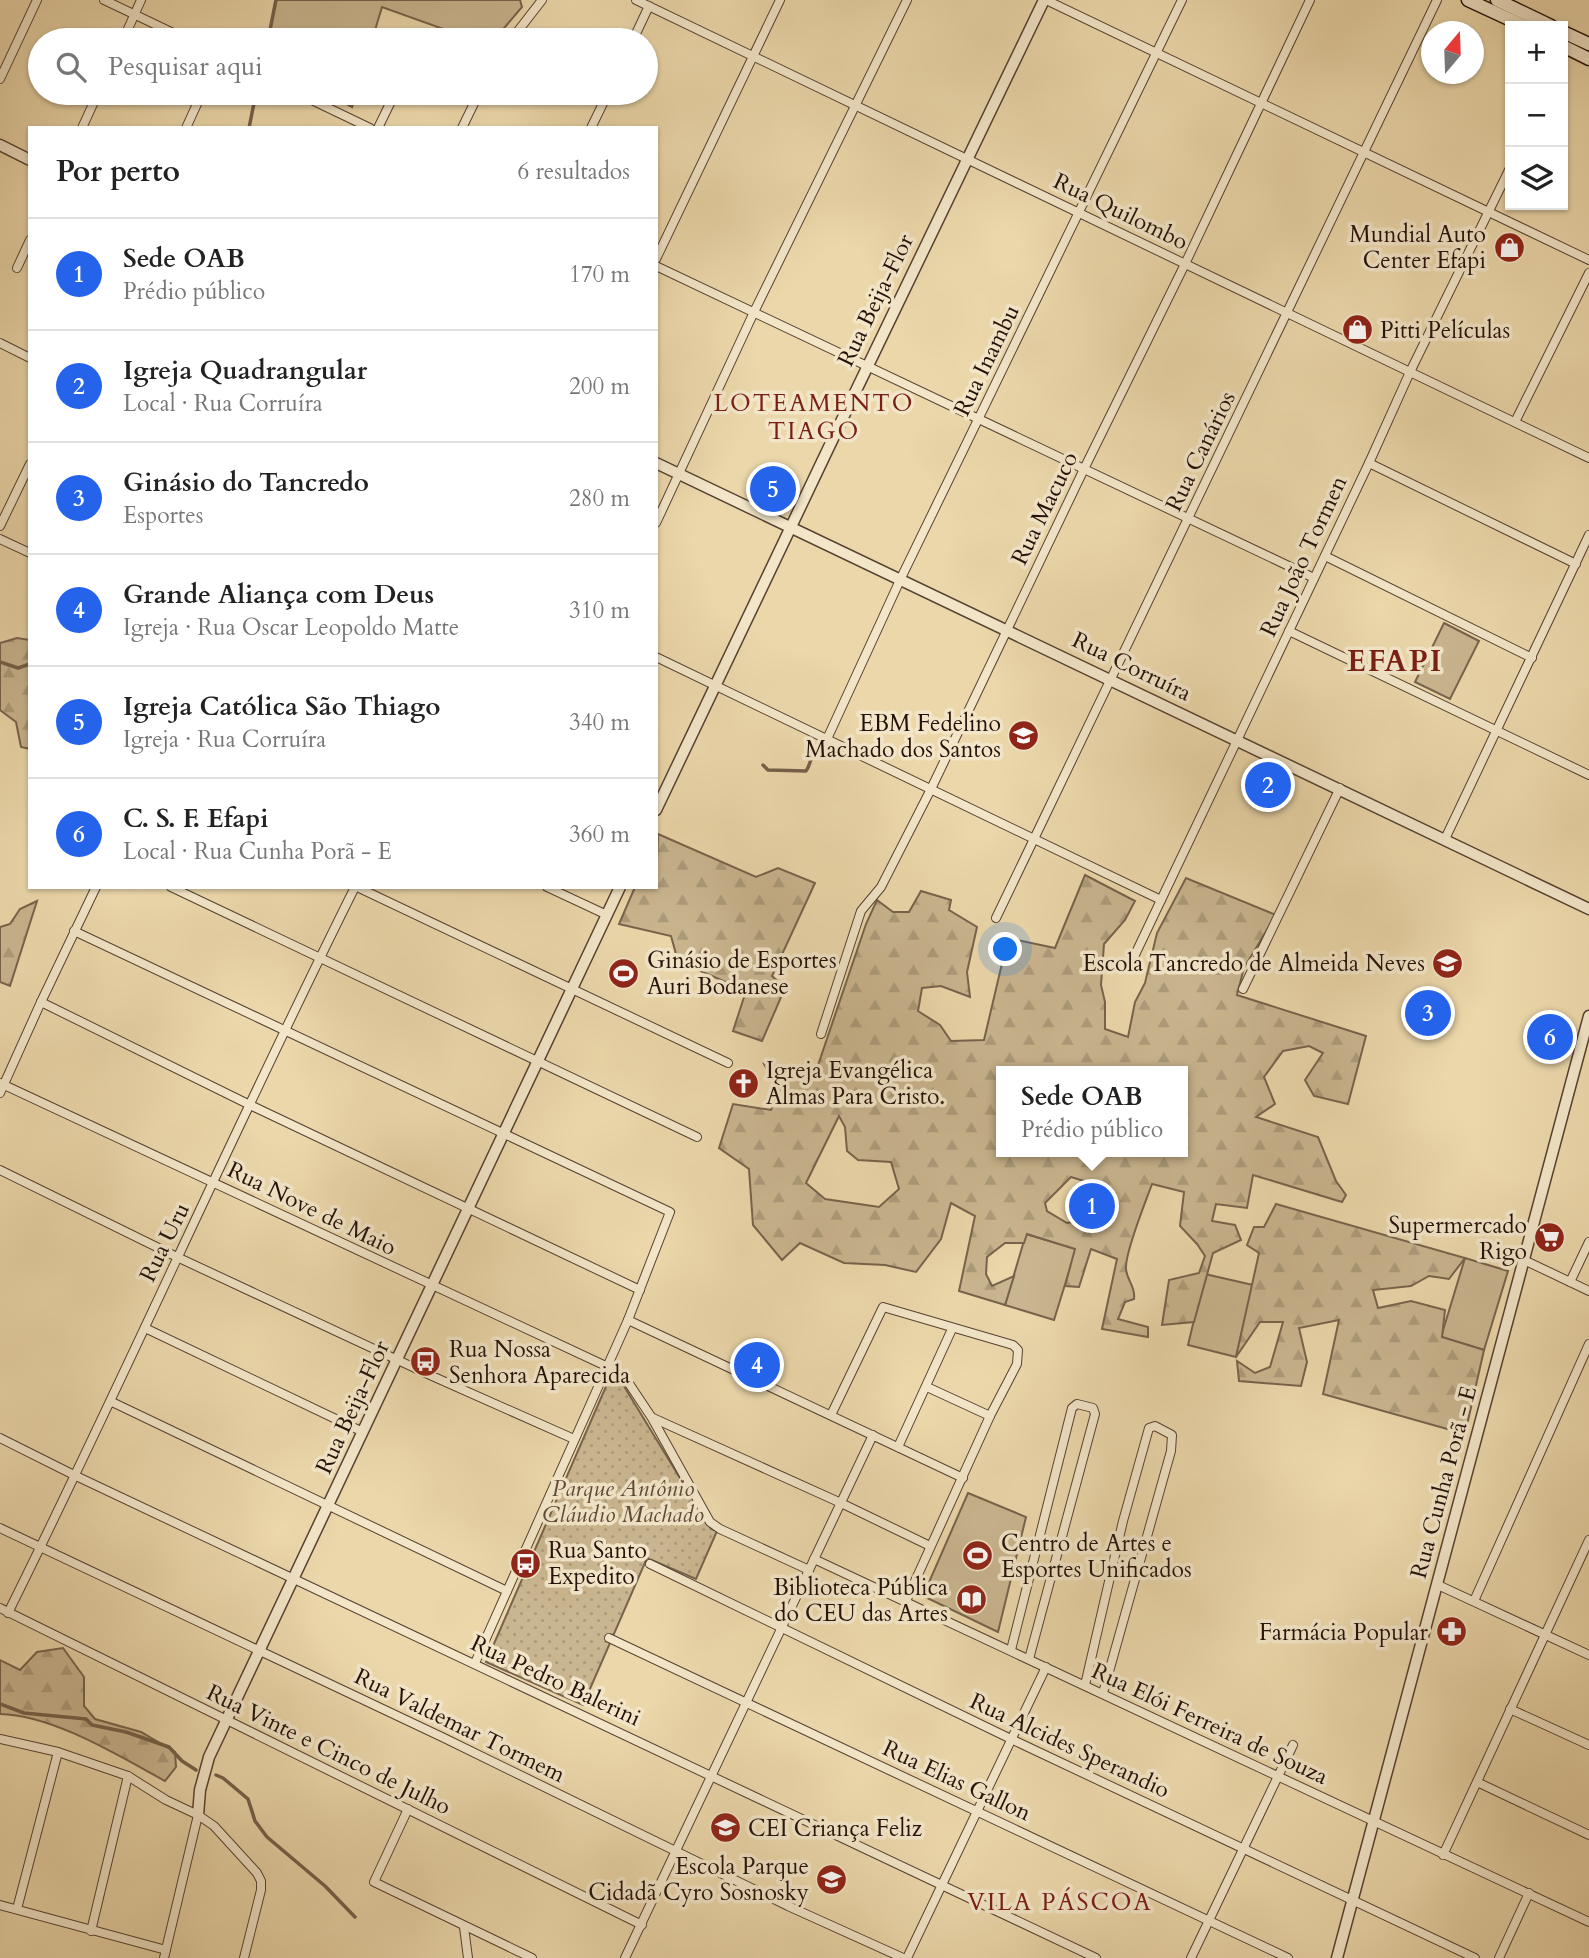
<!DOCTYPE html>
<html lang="pt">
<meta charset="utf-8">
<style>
:root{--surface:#fff;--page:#f2f2f2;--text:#222;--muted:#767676;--line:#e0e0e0;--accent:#2563eb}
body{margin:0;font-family:Cardo,serif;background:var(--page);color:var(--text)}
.controls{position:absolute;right:21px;top:21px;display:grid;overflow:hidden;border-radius:0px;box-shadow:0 2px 5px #0004}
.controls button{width:63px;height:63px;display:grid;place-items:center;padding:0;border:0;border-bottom:2px solid var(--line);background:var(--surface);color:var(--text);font:35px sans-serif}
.compass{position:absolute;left:1421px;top:21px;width:63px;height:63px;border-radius:50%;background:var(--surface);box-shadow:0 2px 5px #0004;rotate:19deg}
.you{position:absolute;left:1006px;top:950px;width:24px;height:24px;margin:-18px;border:5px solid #fff;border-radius:50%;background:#1a73e8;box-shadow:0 0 0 10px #1a73e833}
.badge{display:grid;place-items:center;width:46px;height:46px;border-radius:50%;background:var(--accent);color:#fff;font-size:23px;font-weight:700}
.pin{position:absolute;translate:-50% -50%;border:4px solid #fff;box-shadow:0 2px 7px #0006}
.popup{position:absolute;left:996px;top:1066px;width:192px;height:91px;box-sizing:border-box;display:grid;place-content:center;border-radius:0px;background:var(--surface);filter:drop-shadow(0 2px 5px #0005);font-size:23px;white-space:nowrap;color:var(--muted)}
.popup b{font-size:26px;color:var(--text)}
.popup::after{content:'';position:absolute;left:50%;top:100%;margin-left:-14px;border:14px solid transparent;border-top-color:var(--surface)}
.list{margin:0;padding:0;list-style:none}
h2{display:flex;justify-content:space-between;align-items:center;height:91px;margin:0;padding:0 28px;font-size:30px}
h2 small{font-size:23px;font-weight:400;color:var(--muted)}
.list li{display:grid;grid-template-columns:46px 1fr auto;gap:21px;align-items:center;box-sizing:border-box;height:112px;padding:0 28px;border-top:2px solid var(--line)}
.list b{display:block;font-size:26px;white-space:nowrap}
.list p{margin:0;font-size:23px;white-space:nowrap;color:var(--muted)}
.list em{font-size:23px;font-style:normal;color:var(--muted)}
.icon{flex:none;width:38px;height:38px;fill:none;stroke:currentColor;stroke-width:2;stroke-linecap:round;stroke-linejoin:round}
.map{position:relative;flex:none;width:1589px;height:1958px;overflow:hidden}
.search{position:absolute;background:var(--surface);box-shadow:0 2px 5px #0004;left:28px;top:28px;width:630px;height:77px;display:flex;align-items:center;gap:18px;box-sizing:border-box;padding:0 24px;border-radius:38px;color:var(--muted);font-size:26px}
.panel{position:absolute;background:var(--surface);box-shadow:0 2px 5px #0004;left:28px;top:126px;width:630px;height:763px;border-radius:0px}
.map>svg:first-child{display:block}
</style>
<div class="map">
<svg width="1589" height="1958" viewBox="0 0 1589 1958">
<defs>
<pattern id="forest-firs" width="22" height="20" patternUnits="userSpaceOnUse" patternTransform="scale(1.75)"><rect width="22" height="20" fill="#c9b58f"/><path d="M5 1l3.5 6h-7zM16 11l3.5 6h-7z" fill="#ac9b7a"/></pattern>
<pattern id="park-dots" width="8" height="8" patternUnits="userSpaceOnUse" patternTransform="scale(1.75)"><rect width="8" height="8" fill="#c9b58f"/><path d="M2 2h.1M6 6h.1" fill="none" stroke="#ac9b7a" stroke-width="1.8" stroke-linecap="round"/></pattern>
</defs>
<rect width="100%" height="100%" fill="#ebd7aa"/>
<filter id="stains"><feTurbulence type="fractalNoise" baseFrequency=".00286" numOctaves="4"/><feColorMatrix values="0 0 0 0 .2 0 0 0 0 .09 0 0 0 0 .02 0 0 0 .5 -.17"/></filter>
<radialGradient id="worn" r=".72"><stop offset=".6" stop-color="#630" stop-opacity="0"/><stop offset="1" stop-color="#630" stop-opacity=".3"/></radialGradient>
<g fill="#c9b58f" stroke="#77634c" stroke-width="2">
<polygon points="276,0 520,0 522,7 494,40 474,40 382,7 372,40 268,40"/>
<polygon points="326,93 357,93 352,107"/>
<polygon points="1444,623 1479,641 1450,699 1415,682"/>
<polygon points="1026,1234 1076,1249 1054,1320 1005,1305"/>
<polygon points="1465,1258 1508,1271 1484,1350 1441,1337"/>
<polygon points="1205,1274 1253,1285 1236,1357 1188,1345"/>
<polygon points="968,1493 1026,1517 998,1632 923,1596"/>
</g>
<g fill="url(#forest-firs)" stroke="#77634c" stroke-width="2" fill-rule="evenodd">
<polygon points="17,638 30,640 30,749 21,747 16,722 0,710 0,643"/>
<polygon points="658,834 756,877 778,868 815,883 772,976 785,988 762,1041 733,1031 746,991 678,961 671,936 619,924 635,887 656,887"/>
<path d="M1085 875 1135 901 1125 920 1104 944 1101 985 1105 1002V1029L1128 1037 1135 1002 1145 983 1157 933 1186 878 1276 915 1244 968 1237 995 1366 1036 1348 1104 1314 1096 1305 1080 1323 1053 1309 1046 1283 1051 1264 1077 1275 1104 1256 1117 1318 1137 1336 1181 1346 1195 1342 1202 1253 1175 1247 1208 1216 1204 1212 1221 1235 1225 1241 1240 1213 1253 1194 1322 1162 1325 1169 1280 1199 1273 1205 1256 1197 1244 1180 1226 1184 1192 1152 1184C1146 1201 1125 1252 1126 1268 1126 1280 1136 1286 1134 1299L1125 1302 1118 1319 1148 1327V1337L1102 1329 1117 1259 1091 1249 1079 1287 1065 1286 1075 1249 1027 1234 1024 1243H1005L987 1257 986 1274 992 1286 1014 1276 1005 1305 959 1291 975 1216 951 1203 941 1239 916 1272 885 1265 844 1263 800 1243 782 1260 753 1225 749 1169 719 1148 733 1104 771 1110 779 1091 764 1064 815 1074 866 924 877 900 893 912H909L921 891 951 900 949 910 977 927 967 972 970 997 941 986 922 988 918 1011 940 1025 951 1041 984 1040 1008 938 1055 948ZM1001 1071H1183V1152H1001ZM839 1116 845 1127 847 1151 858 1160 891 1162 899 1189 879 1207 825 1199 806 1183ZM1071 1177 1097 1185 1108 1199 1092 1218 1067 1223 1047 1211 1045 1203Z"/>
<polygon points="37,901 10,986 0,982 0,927 10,924 20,909"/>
<polygon points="1276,1204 1465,1258 1449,1279 1429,1276 1411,1286 1373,1290 1378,1308 1411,1301 1445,1310 1442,1337 1484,1350 1465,1434 1323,1394 1339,1320 1299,1328 1307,1362 1301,1386 1239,1381 1237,1361 1255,1373 1270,1367 1283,1322 1260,1322 1236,1357 1259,1253 1247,1245 1254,1227 1264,1227"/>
<path d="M63 1648 84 1677V1706L95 1719 141 1732 175 1752 176 1767 165 1781C119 1756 53 1715 0 1714V1660L20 1670 37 1652Z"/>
</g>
<polygon fill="url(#park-dots)" stroke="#77634c" stroke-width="2" points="611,1375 619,1378 711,1529 717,1531 696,1579 647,1558 583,1705 486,1662"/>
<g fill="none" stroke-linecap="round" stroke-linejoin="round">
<g stroke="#746049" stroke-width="3.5">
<polyline points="268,40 276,0"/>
<polyline points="249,128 256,93"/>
<polyline points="0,662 18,668 30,664"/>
<path d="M763 765 768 770 806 771C812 763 811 751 817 745"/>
<polyline points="0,1704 24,1713 86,1719 92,1725 126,1732 169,1747 182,1761 196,1770"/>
<polyline points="216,1775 223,1778 248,1799 255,1821 267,1837 325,1886 355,1917"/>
</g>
<defs>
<g id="minor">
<polyline points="104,0 188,40"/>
<polyline points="636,0 1589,458"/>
<polyline points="1046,0 1589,260"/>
<polyline points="123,40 141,0"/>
<polyline points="511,40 542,0"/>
<polyline points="633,40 649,6"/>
<polyline points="0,79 37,0"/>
<polyline points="297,93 370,128"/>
<polyline points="82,128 98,93"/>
<polyline points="186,128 202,93"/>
<polyline points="378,128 395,93"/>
<polyline points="462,128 479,93"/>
<polyline points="591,128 608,93"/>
<polyline points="656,259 780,0"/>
<polyline points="656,266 1314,578"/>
<polyline points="17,268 30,240"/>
<polyline points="0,343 30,358"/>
<polyline points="1515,422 1589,273"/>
<polyline points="1369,463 1576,564"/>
<polyline points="656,523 754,312 907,0"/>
<polyline points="0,526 30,464"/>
<polyline points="0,539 30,553"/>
<polyline points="1325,556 1532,658"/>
<polyline points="1289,631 1589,775"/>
<polyline points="656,657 1161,900"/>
<polyline points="827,739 901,578 1182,0"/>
<polyline points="1445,839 1589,535"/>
<polyline points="171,887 697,1137"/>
<polyline points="357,887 728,1063"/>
<polyline points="547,887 607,915"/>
<polyline points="996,918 1437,0"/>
<polyline points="74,931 670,1212 628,1320 475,1663"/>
<polyline points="1132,961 1369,463 1410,372 1510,168"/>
<polyline points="1243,989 1340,788"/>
<polyline points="41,1002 250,1105 640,1290"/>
<polyline points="821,1034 861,911 881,887 931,789 1084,469 1185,264 1310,0"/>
<polyline points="0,1083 608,1367 626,1379 652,1418 710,1522 720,1529 809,1570"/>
<polyline points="0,1093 41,1002 96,887"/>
<polyline points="0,1170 177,1257 432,1376 574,1439"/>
<polyline points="1524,1260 1589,1291"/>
<polyline points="1570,1282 1589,1242"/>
<polyline points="628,1320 963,1478"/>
<polyline points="145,1328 363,1432"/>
<polyline points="927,1387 990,1416"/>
<polyline points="112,1402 507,1591"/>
<polyline points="831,1415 883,1307 1013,1345 1018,1350 1017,1364 990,1416 906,1601"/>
<polyline points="653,1418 841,1503 930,1546"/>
<polyline points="0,1438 76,1476 1096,1958"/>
<polyline points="898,1447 952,1329"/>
<polyline points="0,1528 442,1737 788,1906 903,1958"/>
<polyline points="814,1559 1589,1922"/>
<polyline points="650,1564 1011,1739 1475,1958"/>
<polyline points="1438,1585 1589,1655"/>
<polyline points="1474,1601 1589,1344"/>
<polyline points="0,1608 642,1925"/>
<path d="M8 1613C127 1373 235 1127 355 887"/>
<polyline points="609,1638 1288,1958"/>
<polyline points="1011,1650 1072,1408 1077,1404 1093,1408 1095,1414 1029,1659"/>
<polyline points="1085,1685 1123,1521 1149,1428 1155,1426 1172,1435 1171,1451 1103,1693"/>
<polyline points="1510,1709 1589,1745"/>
<polyline points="0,1739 58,1752 128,1776 166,1800 198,1815 214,1826 257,1873 261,1881 261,1890 244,1958"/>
<polyline points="1477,1782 1589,1835"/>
<polyline points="408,1809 374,1882 532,1958"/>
<polyline points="1443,1855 1589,1540"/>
<polyline points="0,1905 166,1950"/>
<polyline points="17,1909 58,1752"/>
<polyline points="464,1927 468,1958"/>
<polyline points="91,1931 128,1776"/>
<polyline points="164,1958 198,1815"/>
<polyline points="625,1958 873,1435"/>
<polyline points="907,1958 1046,1667"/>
<polyline points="1191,1958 1293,1745"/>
<polyline points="1499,1958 1529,1893"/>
</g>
<g id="tertiary">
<polyline points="0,145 30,160"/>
<polyline points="656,463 1589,909"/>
<path d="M656 810C783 539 915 270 1044 0"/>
<polyline points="198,1815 200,1790 209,1757 620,887"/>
<polyline points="1337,1958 1589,1016"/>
</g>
<g id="secondary">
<polyline points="1468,0 1524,26"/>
<polyline points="1497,0 1551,26"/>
<polyline points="1563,32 1589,44"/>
<polyline points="1563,46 1589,59"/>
</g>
</defs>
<use href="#minor" stroke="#564231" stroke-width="10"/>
<use href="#tertiary" stroke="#564231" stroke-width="13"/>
<use href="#secondary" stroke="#251109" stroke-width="15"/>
<use href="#minor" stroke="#f2e5c8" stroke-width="8"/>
<use href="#tertiary" stroke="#f2e5c8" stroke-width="10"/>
<use href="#secondary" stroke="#f2e5c8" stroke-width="12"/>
</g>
<defs>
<symbol id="shop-disc" viewBox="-11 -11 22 22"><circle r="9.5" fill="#8f2418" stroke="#f2e5c8"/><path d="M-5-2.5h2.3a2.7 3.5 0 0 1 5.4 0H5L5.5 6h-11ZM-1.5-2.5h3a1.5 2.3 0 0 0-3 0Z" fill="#fff"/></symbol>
<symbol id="school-disc" viewBox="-11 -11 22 22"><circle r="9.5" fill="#8f2418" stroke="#f2e5c8"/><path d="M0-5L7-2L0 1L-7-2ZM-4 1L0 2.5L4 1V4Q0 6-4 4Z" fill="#fff"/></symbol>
<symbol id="stadium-disc" viewBox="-11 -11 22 22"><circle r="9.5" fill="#8f2418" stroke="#f2e5c8"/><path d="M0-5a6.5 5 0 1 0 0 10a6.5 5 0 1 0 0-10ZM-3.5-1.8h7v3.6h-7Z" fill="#fff"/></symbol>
<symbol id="church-disc" viewBox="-11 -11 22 22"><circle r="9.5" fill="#8f2418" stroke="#f2e5c8"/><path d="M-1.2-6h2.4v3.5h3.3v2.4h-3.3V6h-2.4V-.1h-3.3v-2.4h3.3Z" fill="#fff"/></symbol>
<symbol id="supermarket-disc" viewBox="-11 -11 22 22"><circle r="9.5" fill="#8f2418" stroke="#f2e5c8"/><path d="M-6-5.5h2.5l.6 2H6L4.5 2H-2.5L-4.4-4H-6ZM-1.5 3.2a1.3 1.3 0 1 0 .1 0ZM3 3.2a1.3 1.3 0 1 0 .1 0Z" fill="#fff"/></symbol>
<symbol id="bus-disc" viewBox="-11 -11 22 22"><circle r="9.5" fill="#8f2418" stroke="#f2e5c8"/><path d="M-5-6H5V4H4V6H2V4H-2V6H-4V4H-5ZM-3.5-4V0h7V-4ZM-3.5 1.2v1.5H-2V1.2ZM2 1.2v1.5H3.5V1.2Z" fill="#fff"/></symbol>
<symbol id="library-disc" viewBox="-11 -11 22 22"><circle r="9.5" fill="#8f2418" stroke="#f2e5c8"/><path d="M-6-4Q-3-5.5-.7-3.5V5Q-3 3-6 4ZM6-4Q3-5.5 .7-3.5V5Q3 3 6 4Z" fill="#fff"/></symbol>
<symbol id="pharmacy-disc" viewBox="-11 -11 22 22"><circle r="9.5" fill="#8f2418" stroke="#f2e5c8"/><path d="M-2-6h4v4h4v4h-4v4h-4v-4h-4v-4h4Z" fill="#fff"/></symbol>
</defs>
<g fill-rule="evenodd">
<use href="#shop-disc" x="1492" y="230" width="35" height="35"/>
<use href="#shop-disc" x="1340" y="312" width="35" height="35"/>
<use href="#school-disc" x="1006" y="718" width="35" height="35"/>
<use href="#school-disc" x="1430" y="946" width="35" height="35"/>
<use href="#stadium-disc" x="606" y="956" width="35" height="35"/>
<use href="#church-disc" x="726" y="1066" width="35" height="35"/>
<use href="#supermarket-disc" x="1532" y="1220" width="35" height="35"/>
<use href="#bus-disc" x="408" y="1344" width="35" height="35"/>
<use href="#stadium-disc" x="960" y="1538" width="35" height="35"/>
<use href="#bus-disc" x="508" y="1546" width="35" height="35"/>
<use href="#library-disc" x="954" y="1582" width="35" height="35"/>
<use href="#pharmacy-disc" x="1434" y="1614" width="35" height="35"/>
<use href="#school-disc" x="708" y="1810" width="35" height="35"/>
<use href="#school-disc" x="814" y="1862" width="35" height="35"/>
</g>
<g text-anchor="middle" stroke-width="7" stroke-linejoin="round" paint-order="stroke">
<g font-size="23" fill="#251109" stroke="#f2e5c8">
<text transform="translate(1121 211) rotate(26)" y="8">Rua Quilombo</text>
<text transform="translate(875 300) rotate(-64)" y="8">Rua Beija-Flor</text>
<text transform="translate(986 360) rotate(-64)" y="8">Rua Inambu</text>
<text transform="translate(1200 451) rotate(-64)" y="8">Rua Canários</text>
<text transform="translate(1044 508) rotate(-64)" y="8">Rua Macuco</text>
<text transform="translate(1303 556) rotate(-65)" y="8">Rua João Tormen</text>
<text transform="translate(1132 666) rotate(26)" y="8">Rua Corruíra</text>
<text transform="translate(312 1208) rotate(26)" y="8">Rua Nove de Maio</text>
<text transform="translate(164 1242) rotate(-64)" y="8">Rua Uru</text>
<text transform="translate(352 1407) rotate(-65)" y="8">Rua Beija-Flor</text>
<text transform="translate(1443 1482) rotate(-75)" y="8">Rua Cunha Porã - E</text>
<text transform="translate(556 1680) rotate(25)" y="8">Rua Pedro Balerini</text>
<text transform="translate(1210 1723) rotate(25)" y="8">Rua Elói Ferreira de Souza</text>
<text transform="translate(460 1725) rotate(26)" y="8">Rua Valdemar Tormem</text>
<text transform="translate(1070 1745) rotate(25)" y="8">Rua Alcides Sperandio</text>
<text transform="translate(329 1749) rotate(26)" y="8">Rua Vinte e Cinco de Julho</text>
<text transform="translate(957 1780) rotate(25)" y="8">Rua Elias Gallon</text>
</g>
<g font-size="23" fill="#251109" stroke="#f2e5c8" text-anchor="end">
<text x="1486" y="242">Mundial Auto<tspan x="1486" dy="26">Center Efapi</tspan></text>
<text x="1380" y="338" text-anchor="start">Pitti Películas</text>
<text x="1001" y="731">EBM Fedelino<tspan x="1001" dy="26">Machado dos Santos</tspan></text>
<text x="647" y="968" text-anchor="start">Ginásio de Esportes<tspan x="647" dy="26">Auri Bodanese</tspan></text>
<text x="1425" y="971">Escola Tancredo de Almeida Neves</text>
<text x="766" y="1078" text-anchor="start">Igreja Evangélica<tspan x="766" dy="26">Almas Para Cristo.</tspan></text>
<text x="1527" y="1233">Supermercado<tspan x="1527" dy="26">Rigo</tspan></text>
<text x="449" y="1357" text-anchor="start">Rua Nossa<tspan x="449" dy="26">Senhora Aparecida</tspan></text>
<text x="1001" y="1551" text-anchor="start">Centro de Artes e<tspan x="1001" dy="26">Esportes Unificados</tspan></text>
<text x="548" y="1558" text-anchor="start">Rua Santo<tspan x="548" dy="26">Expedito</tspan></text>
<text x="948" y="1595">Biblioteca Pública<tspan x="948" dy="26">do CEU das Artes</tspan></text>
<text x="1428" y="1640">Farmácia Popular</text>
<text x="748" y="1836" text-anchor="start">CEI Criança Feliz</text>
<text x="809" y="1874">Escola Parque<tspan x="809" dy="26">Cidadã Cyro Sosnosky</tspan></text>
</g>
<g font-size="23" font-style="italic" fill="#5e4a38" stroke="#f2e5c8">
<text x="623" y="1496">Parque Antônio<tspan x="623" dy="26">Cláudio Machado</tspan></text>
</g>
<g font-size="24" letter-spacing="2" fill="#7a1f14" stroke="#f2e5c8">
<text x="814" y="411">LOTEAMENTO<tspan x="814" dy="28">TIAGO</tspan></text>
<text x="1060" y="1910">VILA PÁSCOA</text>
</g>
<g font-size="30" font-weight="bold" letter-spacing="2" fill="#7a1f14" stroke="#f2e5c8">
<text x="1395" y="671">EFAPI</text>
</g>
</g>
<rect width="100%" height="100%" filter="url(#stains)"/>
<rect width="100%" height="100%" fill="url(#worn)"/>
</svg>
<div class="controls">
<button>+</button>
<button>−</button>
<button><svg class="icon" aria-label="layers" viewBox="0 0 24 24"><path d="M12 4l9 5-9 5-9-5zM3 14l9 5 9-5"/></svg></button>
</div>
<svg class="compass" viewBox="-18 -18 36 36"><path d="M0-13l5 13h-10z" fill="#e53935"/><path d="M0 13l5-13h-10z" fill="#767676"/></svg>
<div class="you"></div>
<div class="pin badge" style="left:1092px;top:1206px">1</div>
<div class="popup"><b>Sede OAB</b>Prédio público</div>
<div class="pin badge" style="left:1268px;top:785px">2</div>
<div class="pin badge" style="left:1428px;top:1013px">3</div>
<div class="pin badge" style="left:757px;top:1365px">4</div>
<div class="pin badge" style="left:773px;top:489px">5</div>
<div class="pin badge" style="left:1550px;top:1037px">6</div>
<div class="search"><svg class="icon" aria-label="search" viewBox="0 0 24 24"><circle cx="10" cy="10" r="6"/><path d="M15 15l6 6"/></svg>Pesquisar aqui</div>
<section class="panel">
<h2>Por perto<small>6 resultados</small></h2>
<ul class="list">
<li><span class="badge">1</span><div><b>Sede OAB</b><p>Prédio público</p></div><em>170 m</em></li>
<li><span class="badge">2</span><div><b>Igreja Quadrangular</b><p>Local · Rua Corruíra</p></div><em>200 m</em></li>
<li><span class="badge">3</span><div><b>Ginásio do Tancredo</b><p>Esportes</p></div><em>280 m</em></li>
<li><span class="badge">4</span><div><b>Grande Aliança com Deus</b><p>Igreja · Rua Oscar Leopoldo Matte</p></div><em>310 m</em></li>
<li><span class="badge">5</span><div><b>Igreja Católica São Thiago</b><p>Igreja · Rua Corruíra</p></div><em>340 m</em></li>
<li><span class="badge">6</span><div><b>C. S. F. Efapi</b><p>Local · Rua Cunha Porã - E</p></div><em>360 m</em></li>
</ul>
</section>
</div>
